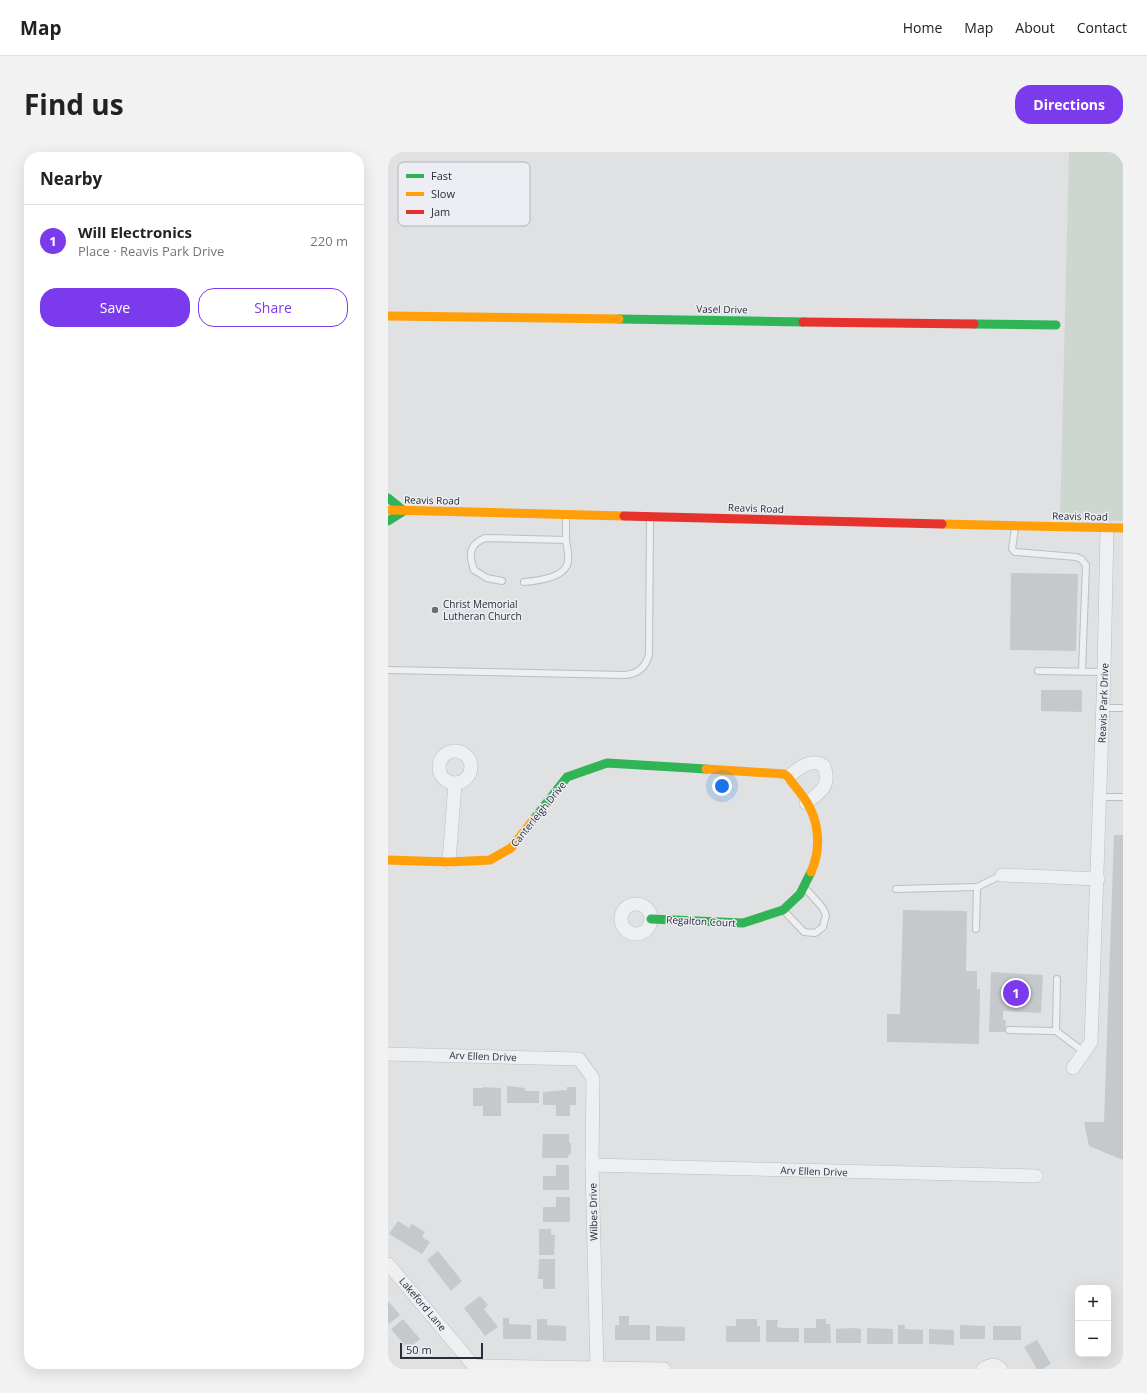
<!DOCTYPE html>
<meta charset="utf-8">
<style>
:root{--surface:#fff;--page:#f2f2f2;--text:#222;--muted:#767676;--line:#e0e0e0;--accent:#7c3aed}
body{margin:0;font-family:"Open Sans",sans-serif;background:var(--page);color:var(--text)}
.controls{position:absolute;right:12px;bottom:12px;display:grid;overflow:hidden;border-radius:8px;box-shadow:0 4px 16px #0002}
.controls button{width:36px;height:36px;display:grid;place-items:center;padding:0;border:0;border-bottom:1px solid var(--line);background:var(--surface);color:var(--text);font:20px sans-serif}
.scale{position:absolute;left:12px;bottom:10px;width:83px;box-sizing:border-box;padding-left:4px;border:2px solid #282d3a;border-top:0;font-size:11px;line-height:14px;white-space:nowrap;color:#282d3a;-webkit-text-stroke:3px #eceef3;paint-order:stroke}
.you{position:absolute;left:334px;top:634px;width:14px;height:14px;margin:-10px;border:3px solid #fff;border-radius:50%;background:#1a73e8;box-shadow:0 0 0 6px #1a73e833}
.badge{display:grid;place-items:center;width:26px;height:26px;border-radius:50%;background:var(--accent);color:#fff;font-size:13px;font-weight:700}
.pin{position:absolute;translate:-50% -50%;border:2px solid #fff;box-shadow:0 1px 4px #0006}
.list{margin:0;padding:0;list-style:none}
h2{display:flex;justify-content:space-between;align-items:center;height:52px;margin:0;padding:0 16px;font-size:17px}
h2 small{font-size:13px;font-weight:400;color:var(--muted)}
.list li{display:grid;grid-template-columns:26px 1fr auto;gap:12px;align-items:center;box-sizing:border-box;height:72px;padding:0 16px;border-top:1px solid var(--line)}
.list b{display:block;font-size:15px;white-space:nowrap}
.list p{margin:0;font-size:13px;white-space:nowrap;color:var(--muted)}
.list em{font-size:13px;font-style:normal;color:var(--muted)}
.actions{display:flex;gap:8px;padding:12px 16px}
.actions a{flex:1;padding:9px 0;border:1px solid var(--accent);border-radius:16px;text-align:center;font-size:14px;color:var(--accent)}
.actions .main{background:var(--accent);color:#fff}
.map{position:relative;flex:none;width:735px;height:1217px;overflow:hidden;border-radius:16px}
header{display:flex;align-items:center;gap:24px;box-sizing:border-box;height:56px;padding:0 20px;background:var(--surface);border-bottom:1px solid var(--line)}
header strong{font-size:19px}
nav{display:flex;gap:22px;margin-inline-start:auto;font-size:14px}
.intro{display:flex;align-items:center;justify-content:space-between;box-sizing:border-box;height:96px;padding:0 24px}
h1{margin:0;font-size:28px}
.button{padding:10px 18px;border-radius:16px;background:var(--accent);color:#fff;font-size:14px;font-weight:700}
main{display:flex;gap:24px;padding:0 24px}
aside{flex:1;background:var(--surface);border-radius:16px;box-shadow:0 4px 16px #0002}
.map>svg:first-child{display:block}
</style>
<header>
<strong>Map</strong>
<nav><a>Home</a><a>Map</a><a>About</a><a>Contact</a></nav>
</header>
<div class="intro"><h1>Find us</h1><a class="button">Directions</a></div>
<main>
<aside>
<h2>Nearby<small></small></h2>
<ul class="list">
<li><span class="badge">1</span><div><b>Will Electronics</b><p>Place · Reavis Park Drive</p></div><em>220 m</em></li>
</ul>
<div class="actions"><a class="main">Save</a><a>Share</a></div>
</aside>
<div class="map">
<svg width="735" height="1217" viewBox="0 0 735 1217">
<rect width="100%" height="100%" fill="#dfe1e3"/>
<polygon fill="#ced7cf" points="681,0 735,0 735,369 672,368"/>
<g fill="#c6c9cc">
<polygon points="623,421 690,422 688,499 622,498"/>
<polygon points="653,538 694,538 694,560 653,559"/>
<polygon points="726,683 735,683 735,1008 701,994 696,970 716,970"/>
<polygon points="515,758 579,759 578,819 589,819 589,837 592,837 591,892 499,890 499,862 512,862"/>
<polygon points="603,820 655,823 653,861 615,859 615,868 618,868 617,880 601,880"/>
<polygon points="119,934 137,936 137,939 151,939 151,951 119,951"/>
<polygon points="95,935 113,936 113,964 95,964 95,954 85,954 85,936 95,936"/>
<polygon points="179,935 188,935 188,953 182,953 182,964 168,964 168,953 155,953 155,940 179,938"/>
<polygon points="155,982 181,982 181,991 183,991 183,1002 181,1002 180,1006 154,1006"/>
<polygon points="168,1013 181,1013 181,1038 155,1038 155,1024 168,1024"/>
<polygon points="168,1045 182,1045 182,1070 155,1070 155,1055 168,1055"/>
<polygon points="10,1069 21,1076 24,1072 37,1080 34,1085 42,1090 34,1102 1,1082"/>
<polygon points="151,1077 163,1077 163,1083 167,1083 166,1103 151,1103"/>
<polygon points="50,1099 74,1129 63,1139 39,1108"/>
<polygon points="151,1107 167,1107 167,1137 155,1137 155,1127 150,1127"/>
<polygon points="92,1144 100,1153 96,1157 110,1175 97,1184 76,1156"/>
<polygon points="0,1149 12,1163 1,1172 0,1171"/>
<polygon points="231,1164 241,1164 241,1173 262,1173 262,1188 227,1188 227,1173 231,1173"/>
<polygon points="115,1166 121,1166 121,1172 143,1173 143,1187 115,1187"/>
<polygon points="15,1167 32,1187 20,1197 3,1177"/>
<polygon points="149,1167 159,1167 159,1173 178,1174 178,1189 149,1188"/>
<polygon points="348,1167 369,1167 369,1174 372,1174 372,1190 338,1190 338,1174 348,1174"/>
<polygon points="428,1167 438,1167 438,1172 442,1172 443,1191 416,1191 416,1176 428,1176"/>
<polygon points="378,1168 390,1168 389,1175 394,1176 411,1176 411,1190 378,1190"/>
<polygon points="510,1173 517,1173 517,1177 535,1178 535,1192 510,1192"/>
<polygon points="572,1173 597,1174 597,1187 572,1187"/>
<polygon points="268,1174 297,1175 297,1189 268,1189"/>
<rect x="605" y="1174" width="28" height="14"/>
<polygon points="465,1176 473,1177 473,1191 448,1191 448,1177"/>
<polygon points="479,1176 505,1177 505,1192 479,1192"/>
<polygon points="541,1177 566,1178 566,1193 541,1192"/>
<polygon points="649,1188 663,1212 654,1217 649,1217 636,1195"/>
</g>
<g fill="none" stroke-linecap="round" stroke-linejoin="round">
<defs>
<g id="lane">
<polyline points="178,365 178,388"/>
<polyline points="627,376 624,397 627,400 688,405 693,407 698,413 694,519"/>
<path d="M114 429 99 426 86 418C81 403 80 393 97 386L178 388C179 395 181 403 180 410 177 426 149 429 136 430"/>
<path d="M0 518 237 523C250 522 258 515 261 502L262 366"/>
<polyline points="650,519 716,520"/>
<polyline points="715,556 735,556"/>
<polyline points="712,645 735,645"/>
<polyline points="508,737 589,735 614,723"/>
<polyline points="396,759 416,780 427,781 435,775 438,763 434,755 417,736"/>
<polyline points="588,777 589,735"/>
<polyline points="621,878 668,879 696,900"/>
<polyline points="668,879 669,827"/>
</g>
<g id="street">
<circle cx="67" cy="615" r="16"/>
<path d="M400 625C410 617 423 605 436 614 443 634 433 640 418 651"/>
<polyline points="61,710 67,631"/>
<polyline points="614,723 710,727"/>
<circle cx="248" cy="767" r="15"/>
<polyline points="0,902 191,907 205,926 204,1013 209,1217"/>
<polyline points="685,916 703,890 716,520 719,376"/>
<polyline points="204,1013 648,1024"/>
<polyline points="0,1112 86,1214 276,1217"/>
<path d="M595 1217C602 1213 607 1211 613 1217"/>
</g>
</defs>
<use href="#lane" stroke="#bcbec0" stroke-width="8"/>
<use href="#street" stroke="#bcbec0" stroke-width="14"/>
<use href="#lane" stroke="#eeeff0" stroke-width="6"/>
<use href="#street" stroke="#eeeff0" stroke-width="13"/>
<g stroke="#30b455" stroke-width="9">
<polyline points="231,167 415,170"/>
<polyline points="586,172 668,173"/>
<polyline points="0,346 16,359 0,369"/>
<polyline points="146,667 179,625 219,611 318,617"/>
<polyline points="263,767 355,771 395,758 412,742 423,720"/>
</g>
<g stroke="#ff9f0a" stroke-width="9">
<polyline points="0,164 231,167"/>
<polyline points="2,358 236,364"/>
<polyline points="554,372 735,376"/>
<path d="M318 617 396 622 400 625C407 635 417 645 422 656 432 676 432 701 423 720"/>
<polyline points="0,708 61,710 102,708 123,696 146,667"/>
</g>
<g stroke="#e5322d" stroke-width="9">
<polyline points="415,170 586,172"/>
<polyline points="236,364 554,372"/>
</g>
</g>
<circle fill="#686c75" stroke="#eceef3" stroke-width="1.5" cx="47" cy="458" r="4"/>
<g text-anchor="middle" stroke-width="3" stroke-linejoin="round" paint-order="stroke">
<g font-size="10" fill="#282d3a" stroke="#eceef3">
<text transform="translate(334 157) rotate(1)" y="4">Vasel Drive</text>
<text transform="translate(44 348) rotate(1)" y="4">Reavis Road</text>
<text transform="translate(368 356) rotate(2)" y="4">Reavis Road</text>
<text transform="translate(692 364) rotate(1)" y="4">Reavis Road</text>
<text transform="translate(715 551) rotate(-88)" y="4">Reavis Park Drive</text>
<text transform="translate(150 662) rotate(-51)" y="4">Canterleigh Drive</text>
<text transform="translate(313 769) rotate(3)" y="4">Regalton Court</text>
<text transform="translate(95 904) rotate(2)" y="4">Arv Ellen Drive</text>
<text transform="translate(426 1019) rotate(2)" y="4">Arv Ellen Drive</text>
<text transform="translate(205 1060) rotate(-91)" y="4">Wilbes Drive</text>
<text transform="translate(35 1152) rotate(50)" y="4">Lakeford Lane</text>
</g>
<g font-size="10" fill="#282d3a" stroke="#eceef3" text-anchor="start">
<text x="55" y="456">Christ Memorial<tspan x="55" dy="12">Lutheran Church</tspan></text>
</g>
</g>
<rect x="10" y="10" width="132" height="64" rx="6" fill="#eceef3" stroke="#b1b4bc" stroke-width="1"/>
<rect x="18" y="22" width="18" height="4" fill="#30b455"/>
<rect x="18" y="40" width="18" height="4" fill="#ff9f0a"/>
<rect x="18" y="58" width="18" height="4" fill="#e5322d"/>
<g font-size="11" fill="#282d3a">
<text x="43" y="28">Fast</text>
<text x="43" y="46">Slow</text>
<text x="43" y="64">Jam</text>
</g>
</svg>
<div class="controls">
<button>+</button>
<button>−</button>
</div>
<div class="scale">50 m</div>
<div class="you"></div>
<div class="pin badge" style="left:628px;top:841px">1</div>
</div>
</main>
